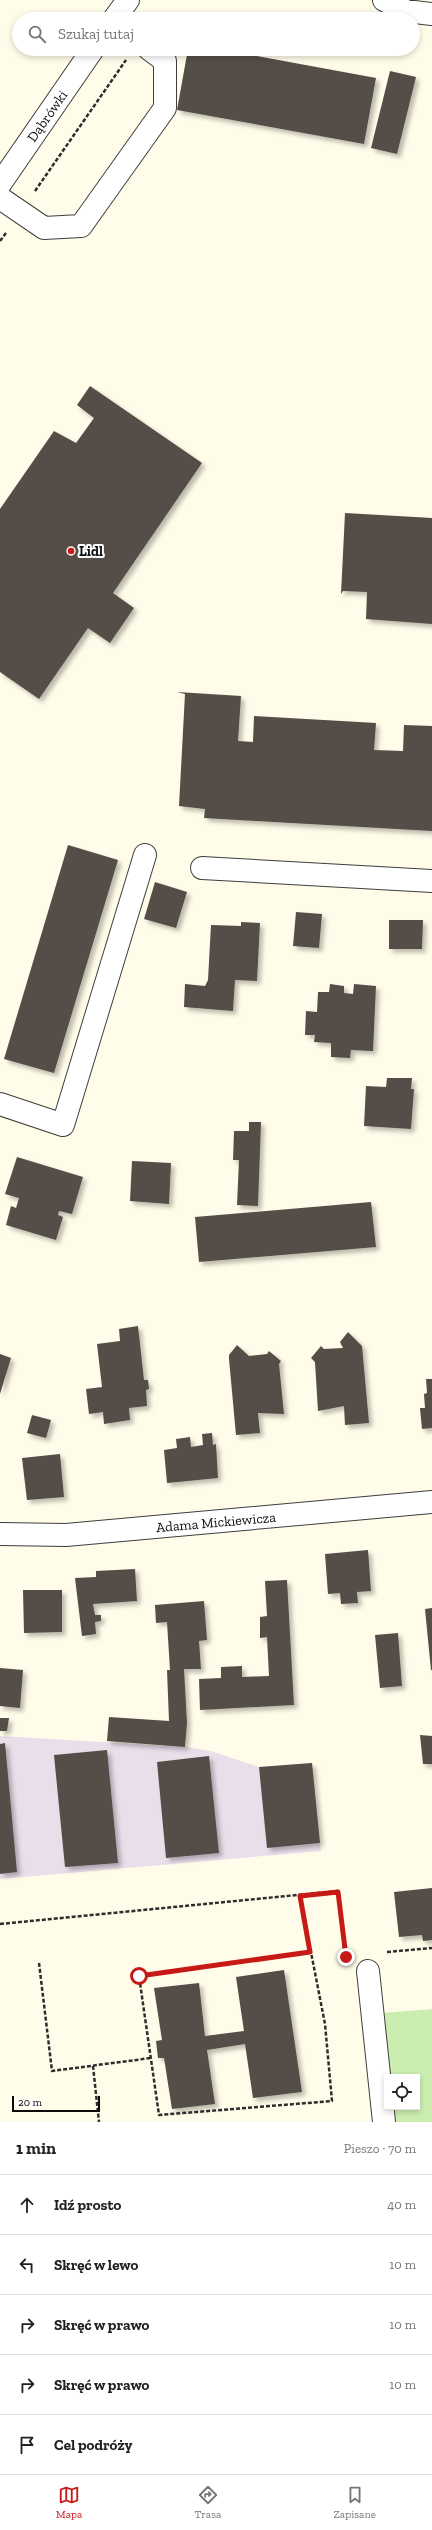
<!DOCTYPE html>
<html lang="pl">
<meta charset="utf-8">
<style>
:root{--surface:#fff;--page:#f6f6f6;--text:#222;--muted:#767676;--line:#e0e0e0;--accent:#c71a17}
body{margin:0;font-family:"Zilla Slab",serif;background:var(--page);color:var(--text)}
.controls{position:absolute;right:12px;bottom:12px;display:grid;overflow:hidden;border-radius:0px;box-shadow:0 2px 6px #0003}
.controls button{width:36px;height:36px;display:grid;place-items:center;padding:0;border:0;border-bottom:1px solid var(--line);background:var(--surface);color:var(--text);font:20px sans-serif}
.scale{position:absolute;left:12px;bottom:10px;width:88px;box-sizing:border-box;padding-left:4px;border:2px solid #0b0b0b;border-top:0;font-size:11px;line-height:14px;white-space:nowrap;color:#0b0b0b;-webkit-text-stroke:3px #fff;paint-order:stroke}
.stop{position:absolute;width:12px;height:12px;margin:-9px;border:3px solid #c71a17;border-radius:50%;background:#fff}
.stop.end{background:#c71a17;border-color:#fff;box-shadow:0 1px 4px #0008}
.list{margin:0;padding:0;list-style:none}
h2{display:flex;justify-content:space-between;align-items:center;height:52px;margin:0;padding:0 16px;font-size:17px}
h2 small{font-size:13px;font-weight:400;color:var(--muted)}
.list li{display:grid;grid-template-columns:26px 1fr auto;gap:12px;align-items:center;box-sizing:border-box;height:60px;padding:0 16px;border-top:1px solid var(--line)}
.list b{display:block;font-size:15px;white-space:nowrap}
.list em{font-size:13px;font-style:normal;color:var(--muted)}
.icon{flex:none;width:22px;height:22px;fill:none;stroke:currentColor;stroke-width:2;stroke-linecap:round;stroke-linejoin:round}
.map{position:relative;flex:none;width:432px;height:2122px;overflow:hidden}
.search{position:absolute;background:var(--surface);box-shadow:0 2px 6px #0003;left:12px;right:12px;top:12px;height:44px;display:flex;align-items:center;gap:10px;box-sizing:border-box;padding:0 14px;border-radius:22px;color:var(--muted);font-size:15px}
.sheet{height:352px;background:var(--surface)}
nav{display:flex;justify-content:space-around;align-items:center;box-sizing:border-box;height:56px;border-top:1px solid var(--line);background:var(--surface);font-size:11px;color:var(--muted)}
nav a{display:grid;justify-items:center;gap:2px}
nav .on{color:var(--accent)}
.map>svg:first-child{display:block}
</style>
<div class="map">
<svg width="432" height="2122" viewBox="0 0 432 2122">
<defs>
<filter id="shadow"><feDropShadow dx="3.5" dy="3.5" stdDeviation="2" flood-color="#0004"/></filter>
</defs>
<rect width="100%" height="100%" fill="#fffce9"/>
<polygon fill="#ebdeeb" points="0,1736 185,1747 211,1751 259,1767 312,1763 321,1851 0,1879"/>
<polygon fill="#cbedaf" points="432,2009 432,2122 392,2122 391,2107 417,2107 417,2077 388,2077 382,2013"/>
<g fill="#554d47" filter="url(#shadow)">
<polygon points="188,49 218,49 376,78 364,144 177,110"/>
<polygon points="390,71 416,77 397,154 371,148"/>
<polygon points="90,386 202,463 113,593 134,608 110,643 88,628 39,699 0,672 0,509 54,431 76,443 94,418 77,405"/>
<polygon points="345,513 432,518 432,624 366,619 367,592 343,591 341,594"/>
<polygon points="177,692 241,696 238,741 253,742 254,716 376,723 374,750 403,751 404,725 432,726 432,831 204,818 205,809 179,806 185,694"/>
<polygon points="68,845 118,860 54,1073 4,1059"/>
<polygon points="155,882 187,892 176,928 144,919"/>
<polygon points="296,912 322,914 319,948 293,946"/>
<polygon points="389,920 423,920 422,949 389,949"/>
<polygon points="241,922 260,923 257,981 235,980 233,1011 184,1007 185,984 205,986 208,980 211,925 241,926"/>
<polygon points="330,984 344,986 344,993 353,994 354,984 376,986 373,1051 351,1050 350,1058 331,1057 331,1043 314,1042 315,1035 305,1035 306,1011 317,1012 318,992 329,992"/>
<polygon points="387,1078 412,1078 411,1089 414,1089 411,1129 364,1126 366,1086 386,1087"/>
<polygon points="249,1122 261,1122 258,1206 237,1205 239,1160 233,1160 234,1131 249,1131"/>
<polygon points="17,1157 83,1177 72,1214 59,1211 58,1215 63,1217 56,1240 6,1225 11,1206 16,1208 19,1198 5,1194"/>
<polygon points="132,1161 171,1163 169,1204 130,1201"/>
<polygon points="371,1202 376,1247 199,1262 195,1217"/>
<polygon points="138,1326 144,1380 148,1380 149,1389 146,1390 147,1406 129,1408 130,1420 104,1424 103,1412 89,1414 86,1389 102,1387 97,1344 120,1341 119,1329"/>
<polygon points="348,1332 362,1346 369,1423 345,1425 344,1406 318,1411 315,1362 311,1358 321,1346 324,1349 343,1348 340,1342"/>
<polygon points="237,1345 249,1356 267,1354 269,1351 281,1361 279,1364 284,1414 258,1413 260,1433 236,1435 229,1359 229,1355"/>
<polygon points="0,1354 11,1358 0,1394"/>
<polygon points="426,1379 432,1379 432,1428 422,1429 420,1408 425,1408 424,1394 427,1393"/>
<polygon points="32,1415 51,1420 46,1438 27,1433"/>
<polygon points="212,1433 213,1445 216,1444 218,1478 167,1483 164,1450 177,1448 176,1439 190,1437 191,1447 203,1445 202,1434"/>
<polygon points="60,1454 64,1497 27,1500 22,1458"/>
<polygon points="368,1550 371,1591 357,1592 358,1603 341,1604 340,1593 328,1594 325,1554"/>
<polygon points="135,1569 137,1601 93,1604 95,1615 101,1615 101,1621 95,1622 96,1634 82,1636 75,1578 96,1577 96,1571"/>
<polygon points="287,1580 294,1705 200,1710 199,1679 221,1678 221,1667 242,1666 242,1677 269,1676 267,1637 260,1638 260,1617 267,1616 265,1581"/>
<polygon points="23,1590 62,1590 62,1632 24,1633"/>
<polygon points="204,1601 207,1640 199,1641 201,1669 184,1669 187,1723 185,1747 107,1741 109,1717 169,1721 167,1670 170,1670 167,1622 156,1623 155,1605"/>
<polygon points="432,1608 432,1670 431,1670 425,1609"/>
<polygon points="398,1633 402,1686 380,1688 375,1635"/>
<polygon points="0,1668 23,1670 20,1708 0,1706"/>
<polygon points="0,1718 9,1718 7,1731 0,1731"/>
<polygon points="420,1735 432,1736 432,1764 423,1764"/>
<polygon points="5,1743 17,1872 0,1874 0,1744"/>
<polygon points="107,1750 118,1863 65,1867 54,1755"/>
<polygon points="209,1756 219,1853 166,1858 157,1762"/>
<polygon points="312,1763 320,1843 267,1848 259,1767"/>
<polygon points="432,1888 432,1940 423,1941 422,1935 399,1937 394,1892"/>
<polygon points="284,1970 302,2092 253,2098 245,2044 207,2050 215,2104 172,2109 164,2058 158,2058 156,2041 162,2040 154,1988 199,1983 205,2036 244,2031 236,1977"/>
</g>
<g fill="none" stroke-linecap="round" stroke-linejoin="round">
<defs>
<g id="minor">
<polyline points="384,0 406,11 432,14"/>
<polyline points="114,19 128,0"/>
<polyline points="0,184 93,49"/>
<polyline points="0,198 44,228 81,226 165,108 165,61 149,49"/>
<polyline points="202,868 432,881"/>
<polyline points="0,1104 63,1125 145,855"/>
<polyline points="0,1534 66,1535 432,1502"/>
<polyline points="368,1971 384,2122"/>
</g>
</defs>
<use href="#minor" stroke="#3e3e3e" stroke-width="24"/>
<g stroke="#2d2d2d" stroke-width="2.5" stroke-dasharray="4 2" stroke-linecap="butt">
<polyline points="35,191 126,60"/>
<polyline points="0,241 6,233"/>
<polyline points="300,1896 325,2024 332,2101 159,2115 139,1976 310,1952"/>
<polyline points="0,1924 338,1891 346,1955"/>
<polyline points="387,1952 432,1948"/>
<polyline points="39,1963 52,2071 151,2058"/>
<polyline points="93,2066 99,2122"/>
</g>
<use href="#minor" stroke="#fff" stroke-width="22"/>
</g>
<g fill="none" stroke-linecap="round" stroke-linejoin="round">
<polyline stroke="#c71a17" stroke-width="5" points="139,1976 310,1952 300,1896 338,1892 346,1957"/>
</g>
<circle fill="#c71a17" stroke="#fff" stroke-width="1.5" cx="71" cy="551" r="4"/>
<g text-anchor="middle" stroke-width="4" stroke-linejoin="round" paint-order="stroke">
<g font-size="14" fill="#0b0b0b" stroke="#fff">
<text transform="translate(47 116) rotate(-55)" y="5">Dąbrówki</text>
<text transform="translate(216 1522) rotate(-5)" y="5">Adama Mickiewicza</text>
</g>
<g font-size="14" font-weight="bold" fill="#0b0b0b" stroke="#fff" text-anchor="start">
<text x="79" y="556">Lidl</text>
</g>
</g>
</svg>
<div class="controls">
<button><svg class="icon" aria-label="locate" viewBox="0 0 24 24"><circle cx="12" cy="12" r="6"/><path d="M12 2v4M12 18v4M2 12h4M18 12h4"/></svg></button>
</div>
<div class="scale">20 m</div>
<div class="stop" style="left:139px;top:1976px"></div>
<div class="stop end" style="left:346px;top:1957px"></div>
<div class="search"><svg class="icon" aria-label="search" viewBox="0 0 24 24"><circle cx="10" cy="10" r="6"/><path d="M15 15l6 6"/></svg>Szukaj tutaj</div>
</div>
<section class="sheet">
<h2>1 min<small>Pieszo · 70 m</small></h2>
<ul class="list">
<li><svg class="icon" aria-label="ahead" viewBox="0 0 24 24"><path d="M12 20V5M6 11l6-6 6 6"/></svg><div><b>Idź prosto</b></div><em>40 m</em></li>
<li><svg class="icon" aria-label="left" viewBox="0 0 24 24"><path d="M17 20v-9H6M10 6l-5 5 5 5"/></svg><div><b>Skręć w lewo</b></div><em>10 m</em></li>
<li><svg class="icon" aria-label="right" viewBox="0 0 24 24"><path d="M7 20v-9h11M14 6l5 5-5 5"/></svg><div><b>Skręć w prawo</b></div><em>10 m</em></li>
<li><svg class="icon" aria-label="right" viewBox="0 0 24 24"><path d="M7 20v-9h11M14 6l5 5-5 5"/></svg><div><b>Skręć w prawo</b></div><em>10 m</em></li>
<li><svg class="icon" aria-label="arrive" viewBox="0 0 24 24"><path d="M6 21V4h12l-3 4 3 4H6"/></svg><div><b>Cel podróży</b></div></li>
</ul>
</section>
<nav>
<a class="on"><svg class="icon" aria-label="map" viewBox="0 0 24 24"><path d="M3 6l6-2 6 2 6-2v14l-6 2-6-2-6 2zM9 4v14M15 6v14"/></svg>Mapa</a>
<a><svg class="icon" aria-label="directions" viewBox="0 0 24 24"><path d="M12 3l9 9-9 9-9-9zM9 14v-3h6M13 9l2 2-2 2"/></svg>Trasa</a>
<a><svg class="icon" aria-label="saved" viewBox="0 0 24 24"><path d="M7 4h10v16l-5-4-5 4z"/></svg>Zapisane</a>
</nav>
